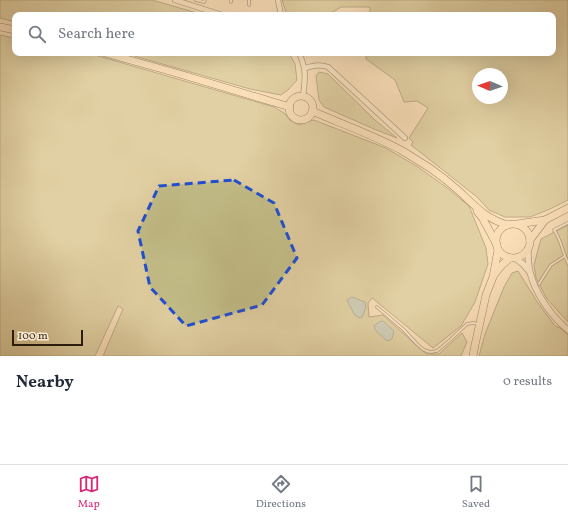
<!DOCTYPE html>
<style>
:root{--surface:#fff;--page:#f6f6f7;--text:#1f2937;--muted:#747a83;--line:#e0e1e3;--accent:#db2777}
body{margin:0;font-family:Vollkorn,serif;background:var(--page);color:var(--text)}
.compass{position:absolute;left:472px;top:68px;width:36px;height:36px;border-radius:50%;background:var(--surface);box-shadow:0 4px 16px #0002;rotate:272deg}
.scale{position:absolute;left:12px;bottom:10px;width:71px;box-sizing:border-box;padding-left:4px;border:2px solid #2d1d0d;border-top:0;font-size:11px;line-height:14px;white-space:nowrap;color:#2d1d0d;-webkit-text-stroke:3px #fbead1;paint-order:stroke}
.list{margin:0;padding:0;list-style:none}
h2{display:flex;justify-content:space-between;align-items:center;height:52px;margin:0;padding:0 16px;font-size:17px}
h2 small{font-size:13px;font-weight:400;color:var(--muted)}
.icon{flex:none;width:22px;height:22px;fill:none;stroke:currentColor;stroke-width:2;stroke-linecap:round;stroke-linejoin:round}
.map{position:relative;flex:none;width:568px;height:356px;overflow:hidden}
.search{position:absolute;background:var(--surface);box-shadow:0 4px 16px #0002;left:12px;right:12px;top:12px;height:44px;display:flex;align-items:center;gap:10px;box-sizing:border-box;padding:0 14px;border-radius:8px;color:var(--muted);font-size:15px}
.sheet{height:108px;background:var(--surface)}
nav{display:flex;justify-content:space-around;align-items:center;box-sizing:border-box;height:56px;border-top:1px solid var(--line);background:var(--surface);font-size:11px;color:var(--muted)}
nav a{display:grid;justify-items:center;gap:2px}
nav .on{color:var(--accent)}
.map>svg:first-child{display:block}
</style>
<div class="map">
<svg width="568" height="356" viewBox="0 0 568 356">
<rect width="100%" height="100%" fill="#f9deb8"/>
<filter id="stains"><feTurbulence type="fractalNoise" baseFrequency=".005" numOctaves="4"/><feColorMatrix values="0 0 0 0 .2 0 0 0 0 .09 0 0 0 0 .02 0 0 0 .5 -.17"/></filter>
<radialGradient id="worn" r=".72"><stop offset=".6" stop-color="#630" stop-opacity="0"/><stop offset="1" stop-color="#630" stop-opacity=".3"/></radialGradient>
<g fill="#c4bf8a" stroke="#786e4c" fill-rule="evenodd">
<polygon points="0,0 152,0 204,15 15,15 15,22 0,18"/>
<path d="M282 0H568V200L550 209 530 217H505L489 210 477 197 411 145 413 142 409 138 428 108 417 101 404 102 395 80 366 59V53H553V15H370V7H341L328 15H287ZM478 74H502V98H478Z"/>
<polygon points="0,35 15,38 15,53 88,53 274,107 284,113 291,121 299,125 314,120 386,148 418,167 446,187 469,206 486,248 488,264 475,302 461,326 433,348 372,298 368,303 369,317 383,315 426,354 439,354 462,333 467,342 461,356 103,356 123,309 118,306 95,356 0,356"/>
<polygon points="124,53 289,53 295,64 297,80 288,90 281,95 250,89"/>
<polygon points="319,72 328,74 375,120 397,138 374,129 324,107 319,100 316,76"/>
<polygon points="568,225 568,322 547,299 536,278 534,265 541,239"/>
<polygon points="518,271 538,303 555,326 560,328 568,335 568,356 479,356 485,334 504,287 512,273"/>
</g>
<g fill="#a1bab8" stroke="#737b74">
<polygon points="352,297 365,302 366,307 362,317 359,318 354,314 347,300"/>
<polygon points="383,321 394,331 392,339 387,341 376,331 374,326 379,322"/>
</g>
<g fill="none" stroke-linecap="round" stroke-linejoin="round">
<defs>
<g id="service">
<polyline points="196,0 204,2 205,0"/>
<polyline points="231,0 231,2"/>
<polyline points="249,5 249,0"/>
<polyline points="339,15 341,14"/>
<path d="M568 223 554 230C562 241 562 252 568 263"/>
<polyline points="539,284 545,274 551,265 565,256"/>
<polyline points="377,307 403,329 417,344 424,350 430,352 437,351 450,340 467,324 473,323 478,324"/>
</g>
<g id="minor">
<polyline points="175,0 222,15"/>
<polyline points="278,0 281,15"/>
<path d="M299 53C307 70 305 79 303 97"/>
<path d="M305 68C313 66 320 64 328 67L405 138"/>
</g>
<g id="tertiary">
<path d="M528 249C528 257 528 264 530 272 535 293 551 316 568 330"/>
<polyline points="515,258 523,264 529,271"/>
</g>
<g id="primary">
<polyline points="0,27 15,30"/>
<polyline points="105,53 173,72 290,107"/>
<circle cx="301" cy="108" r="12"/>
<path d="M312 111C342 124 373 135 401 150 411 156 420 162 430 168 440 175 450 183 459 191 475 206 486 219 508 225"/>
<polyline points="477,211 483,219 497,245"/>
<polyline points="517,224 545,220 568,208"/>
<circle cx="513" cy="241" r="17"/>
<polyline points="530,240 545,220"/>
<polyline points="494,275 502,265 510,258"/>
<polyline points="473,356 475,345 486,295 493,277 498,250"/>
</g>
</defs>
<use href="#service" stroke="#604d38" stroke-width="3.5"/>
<use href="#minor" stroke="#604d38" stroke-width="6"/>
<use href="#tertiary" stroke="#604d38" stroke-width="7"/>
<use href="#primary" stroke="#2d1d0d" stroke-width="8"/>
<use href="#service" stroke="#fbead1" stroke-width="2"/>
<use href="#minor" stroke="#fbead1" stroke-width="4.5"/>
<use href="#tertiary" stroke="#fbead1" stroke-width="5.5"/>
<use href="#primary" stroke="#f9deb8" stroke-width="7"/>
</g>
<path d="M0 0H568V356H0ZM234 180 274 203 297 258 262 305 186 326 150 287 138 231 159 186Z" fill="#f9deb8" fill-opacity=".55" fill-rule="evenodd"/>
<path fill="none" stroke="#1d4ed8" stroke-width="3" stroke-dasharray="8 5" stroke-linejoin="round" d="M234 180 274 203 297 258 262 305 186 326 150 287 138 231 159 186Z"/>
<rect width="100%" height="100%" filter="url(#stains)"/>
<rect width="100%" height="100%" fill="url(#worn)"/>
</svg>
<svg class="compass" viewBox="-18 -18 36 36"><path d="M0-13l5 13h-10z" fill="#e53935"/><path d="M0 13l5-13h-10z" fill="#747a83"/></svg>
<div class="scale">100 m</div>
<div class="search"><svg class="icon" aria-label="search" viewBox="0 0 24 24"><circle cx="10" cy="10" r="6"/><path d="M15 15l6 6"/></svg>Search here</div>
</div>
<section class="sheet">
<h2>Nearby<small>0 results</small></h2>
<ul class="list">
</ul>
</section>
<nav>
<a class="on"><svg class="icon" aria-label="map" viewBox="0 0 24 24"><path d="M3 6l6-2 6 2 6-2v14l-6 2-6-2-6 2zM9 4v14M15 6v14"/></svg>Map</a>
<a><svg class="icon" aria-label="directions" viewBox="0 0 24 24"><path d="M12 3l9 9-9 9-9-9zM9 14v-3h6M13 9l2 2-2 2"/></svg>Directions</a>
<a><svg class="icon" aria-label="saved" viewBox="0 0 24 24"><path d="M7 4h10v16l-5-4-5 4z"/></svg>Saved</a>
</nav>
